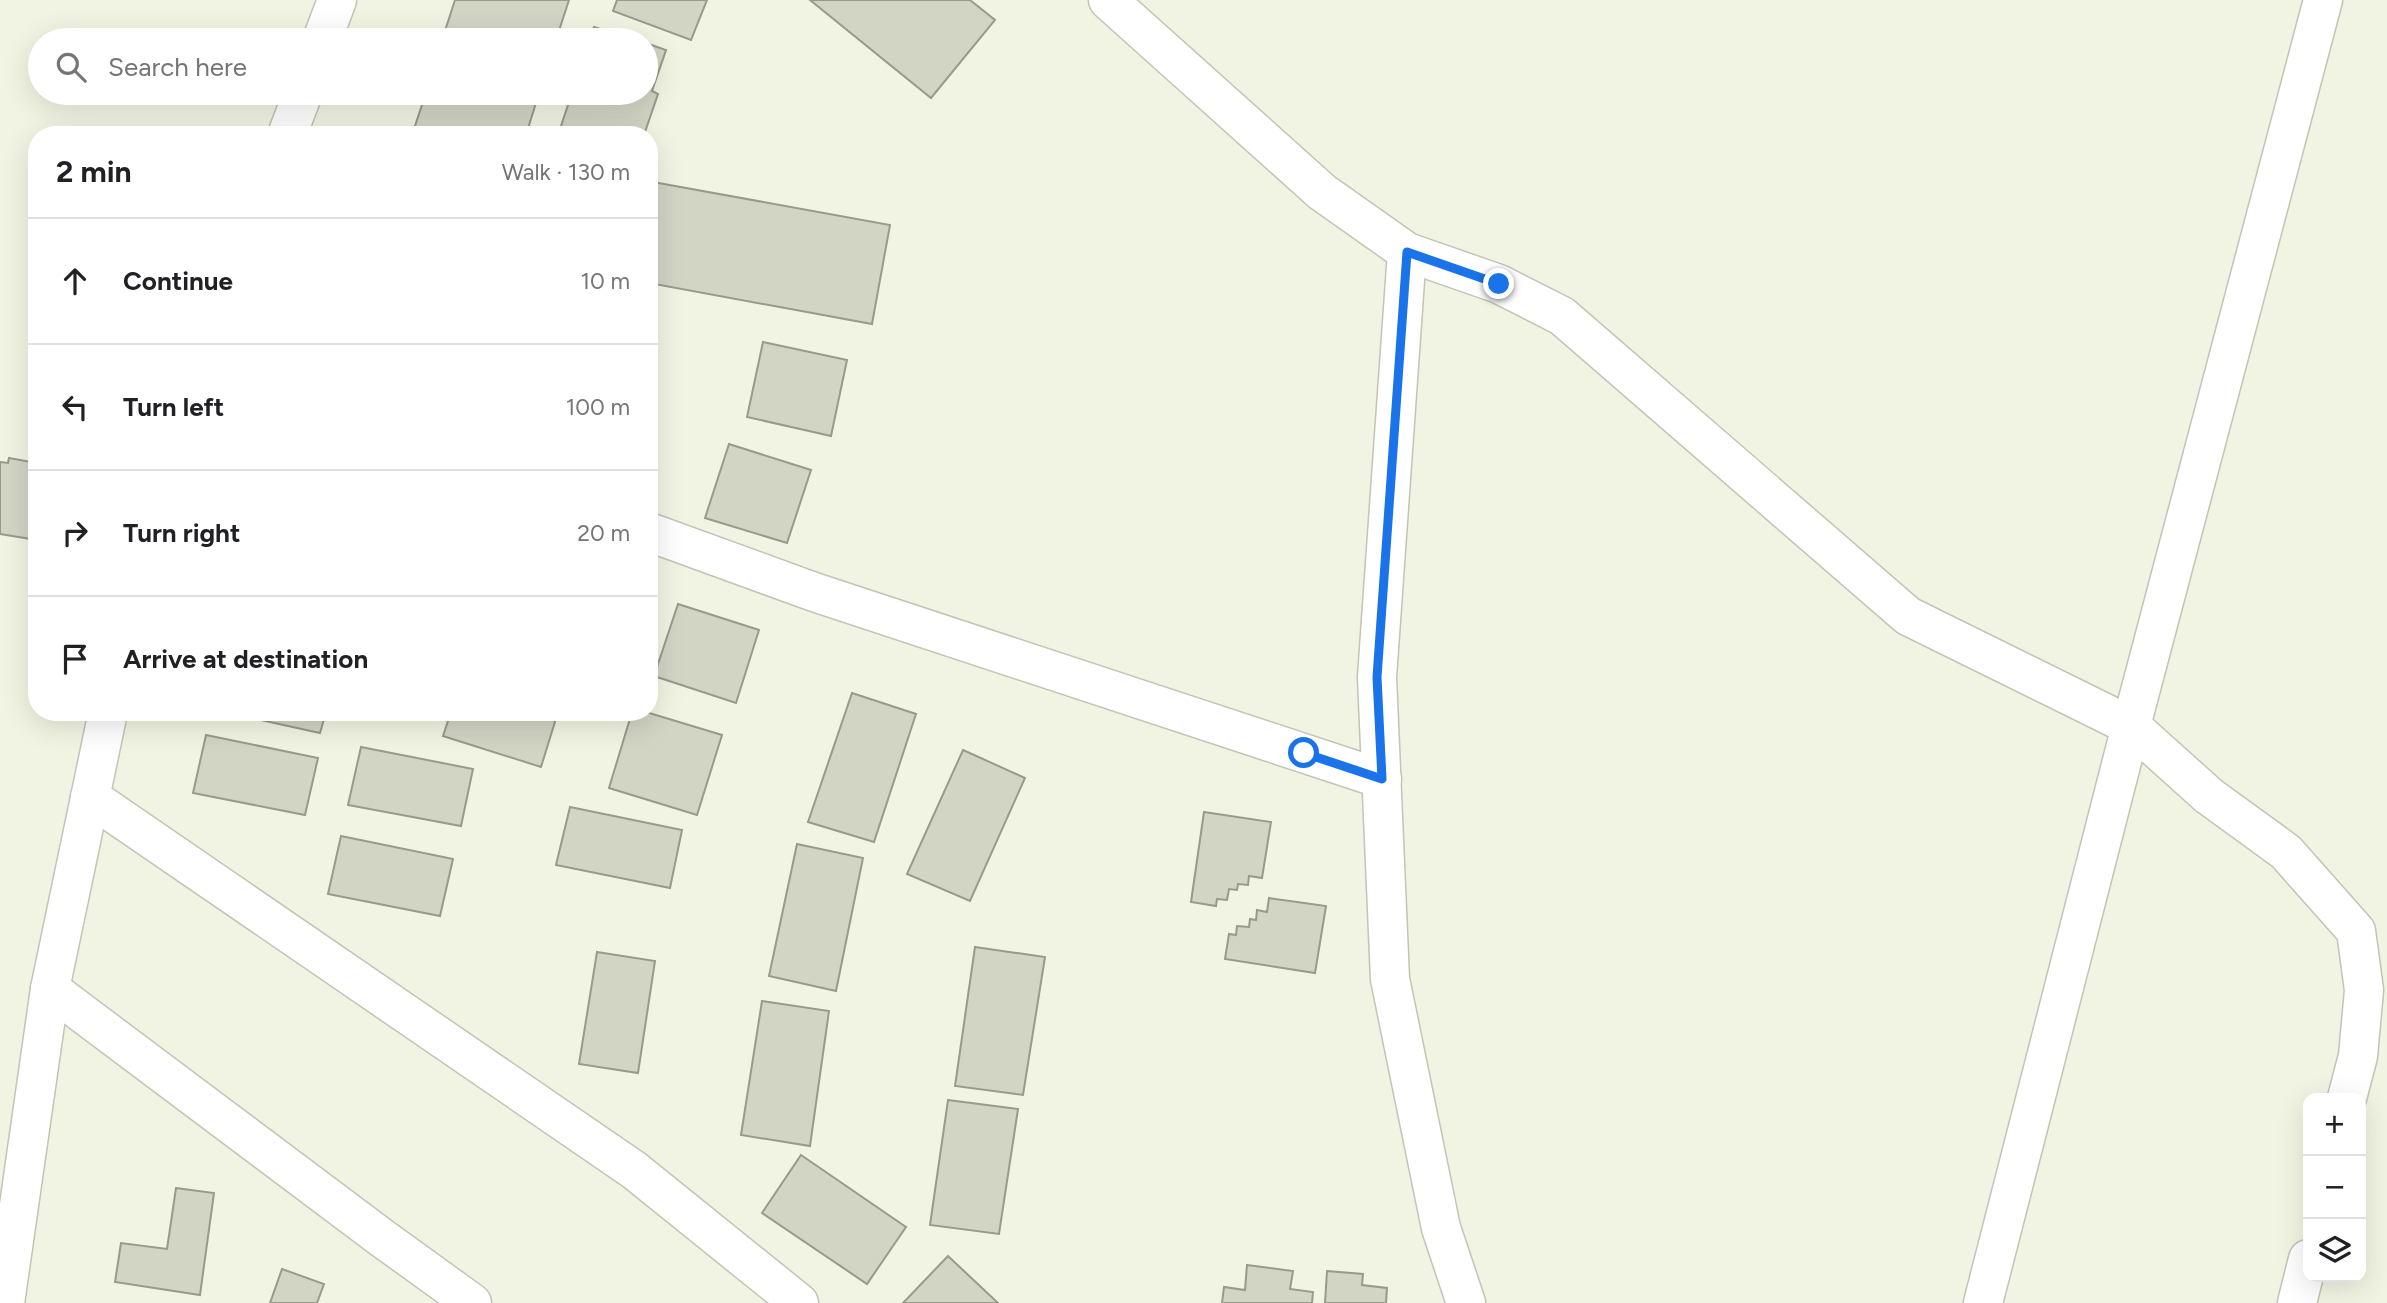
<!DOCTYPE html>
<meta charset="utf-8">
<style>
:root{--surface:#fff;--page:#f2f2f2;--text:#202124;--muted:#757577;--line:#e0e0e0}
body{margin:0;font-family:Figtree,sans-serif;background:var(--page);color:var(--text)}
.controls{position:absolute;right:21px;bottom:21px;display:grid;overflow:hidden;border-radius:14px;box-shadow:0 7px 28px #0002}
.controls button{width:63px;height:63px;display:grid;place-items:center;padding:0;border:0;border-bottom:2px solid var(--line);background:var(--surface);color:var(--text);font:35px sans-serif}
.stop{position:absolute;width:21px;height:21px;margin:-16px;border:5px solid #1a73e8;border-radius:50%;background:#fff}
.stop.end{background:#1a73e8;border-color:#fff;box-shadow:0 2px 7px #0008}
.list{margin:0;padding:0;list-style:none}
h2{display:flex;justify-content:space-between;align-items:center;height:91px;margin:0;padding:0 28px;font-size:30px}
h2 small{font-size:23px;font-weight:400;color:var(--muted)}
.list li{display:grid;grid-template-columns:46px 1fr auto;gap:21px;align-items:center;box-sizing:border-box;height:126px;padding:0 28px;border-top:2px solid var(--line)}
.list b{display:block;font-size:26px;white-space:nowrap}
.list em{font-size:23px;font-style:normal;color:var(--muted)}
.icon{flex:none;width:38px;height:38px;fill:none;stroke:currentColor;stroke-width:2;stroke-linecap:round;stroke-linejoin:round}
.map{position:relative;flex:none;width:2387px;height:1303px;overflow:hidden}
.search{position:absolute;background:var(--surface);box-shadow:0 7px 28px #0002;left:28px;top:28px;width:630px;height:77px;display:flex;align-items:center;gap:18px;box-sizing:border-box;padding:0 24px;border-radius:38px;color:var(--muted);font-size:26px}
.panel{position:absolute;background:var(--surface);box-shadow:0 7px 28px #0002;left:28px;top:126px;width:630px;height:595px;border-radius:28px}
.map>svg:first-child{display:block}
</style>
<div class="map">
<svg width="2387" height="1303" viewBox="0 0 2387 1303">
<rect width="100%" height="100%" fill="#f2f4e3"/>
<g fill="#d2d5c4" stroke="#989a8a" stroke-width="2">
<polygon points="455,0 569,0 556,40 442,40"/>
<polygon points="617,0 707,0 691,40 613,11"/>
<polygon points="810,0 970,0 995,20 931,98"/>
<polygon points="594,27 636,40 589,40"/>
<polygon points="646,43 666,50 652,91 658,94 644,135 558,135 572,93 646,93"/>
<polygon points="426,93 539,93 526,135 412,135"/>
<polygon points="653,182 890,225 872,324 649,283 649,203"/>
<polygon points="763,342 847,360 831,436 747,417"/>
<polygon points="729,444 811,470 787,543 705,518"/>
<polygon points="9,458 37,463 37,540 0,534 0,462 8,463"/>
<polygon points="678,604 759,630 736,703 654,676"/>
<polygon points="852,693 916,714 874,842 808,822"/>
<polygon points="225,712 326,712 320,733"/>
<polygon points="451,712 558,712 541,767 443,736"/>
<polygon points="632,712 646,712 722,735 697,815 609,788"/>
<polygon points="206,735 318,758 305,815 193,793"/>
<polygon points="361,747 473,769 461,826 348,805"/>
<polygon points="963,750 1025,778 970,901 907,874"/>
<polygon points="570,807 682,830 670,888 556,865"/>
<polygon points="1204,812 1271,822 1262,878 1249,876 1248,885 1238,884 1237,890 1229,889 1227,900 1217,899 1216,906 1191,902"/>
<polygon points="341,836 453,859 440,916 328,894"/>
<polygon points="797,844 863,858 836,991 769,976"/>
<polygon points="1269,898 1326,906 1315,973 1225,959 1229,934 1236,935 1237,926 1249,927 1250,919 1256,920 1257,910 1267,912"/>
<polygon points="975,947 1045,957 1023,1095 955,1086"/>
<polygon points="597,952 655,961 638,1073 579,1064"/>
<polygon points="762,1001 829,1011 810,1146 741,1135"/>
<polygon points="948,1100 1018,1109 999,1234 930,1225"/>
<polygon points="801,1155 906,1227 867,1284 762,1213"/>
<polygon points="176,1188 214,1193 200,1295 115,1282 121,1243 167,1249"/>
<polygon points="948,1256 998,1303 903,1303"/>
<polygon points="1247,1265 1293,1271 1290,1289 1313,1292 1312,1303 1222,1303 1224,1287 1245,1290"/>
<polygon points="282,1269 324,1284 317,1303 270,1303"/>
<polygon points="1327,1271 1363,1274 1362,1285 1387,1288 1386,1303 1325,1303"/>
</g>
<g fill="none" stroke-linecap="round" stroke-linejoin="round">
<defs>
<g id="minor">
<polyline points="1108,0 1322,192 1407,252 1499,284 1562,316 1908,616 2131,726 1983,1303"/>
<polyline points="2323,0 2131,726 2209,796 2286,852 2356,931 2364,990 2358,1056 2347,1098"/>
<polyline points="322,40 337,0"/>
<polyline points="287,135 303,93"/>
<polyline points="1407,252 1377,677 1390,979 1441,1228 1466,1303"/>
<polyline points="649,532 814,592 1382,779"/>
<polyline points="90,797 634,1170 799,1303"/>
<polyline points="50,989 382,1238 472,1303"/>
<polyline points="5,1303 50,989 108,712"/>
<polyline points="2297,1303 2308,1259"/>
</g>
</defs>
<use href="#minor" stroke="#c2c4b4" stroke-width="41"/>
<use href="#minor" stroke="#fff" stroke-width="38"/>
</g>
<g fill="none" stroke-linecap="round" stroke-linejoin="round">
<polyline stroke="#1a73e8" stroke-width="9" points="1304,753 1382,779 1377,677 1407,252 1499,284"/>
</g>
</svg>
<div class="controls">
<button>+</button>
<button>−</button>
<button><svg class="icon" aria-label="layers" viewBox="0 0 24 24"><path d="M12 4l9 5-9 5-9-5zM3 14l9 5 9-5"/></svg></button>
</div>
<div class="stop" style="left:1304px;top:753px"></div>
<div class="stop end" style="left:1499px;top:284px"></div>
<div class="search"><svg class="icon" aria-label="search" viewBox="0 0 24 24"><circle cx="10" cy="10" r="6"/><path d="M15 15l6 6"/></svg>Search here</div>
<section class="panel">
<h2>2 min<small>Walk · 130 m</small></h2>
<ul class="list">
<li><svg class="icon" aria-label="ahead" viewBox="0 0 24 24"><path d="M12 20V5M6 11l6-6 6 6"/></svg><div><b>Continue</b></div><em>10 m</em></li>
<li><svg class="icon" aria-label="left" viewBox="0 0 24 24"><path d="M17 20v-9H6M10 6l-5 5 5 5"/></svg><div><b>Turn left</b></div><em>100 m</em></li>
<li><svg class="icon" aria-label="right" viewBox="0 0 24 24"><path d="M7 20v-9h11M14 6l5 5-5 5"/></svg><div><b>Turn right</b></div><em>20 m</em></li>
<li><svg class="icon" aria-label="arrive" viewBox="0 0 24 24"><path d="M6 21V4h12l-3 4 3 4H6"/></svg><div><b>Arrive at destination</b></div></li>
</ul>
</section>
</div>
